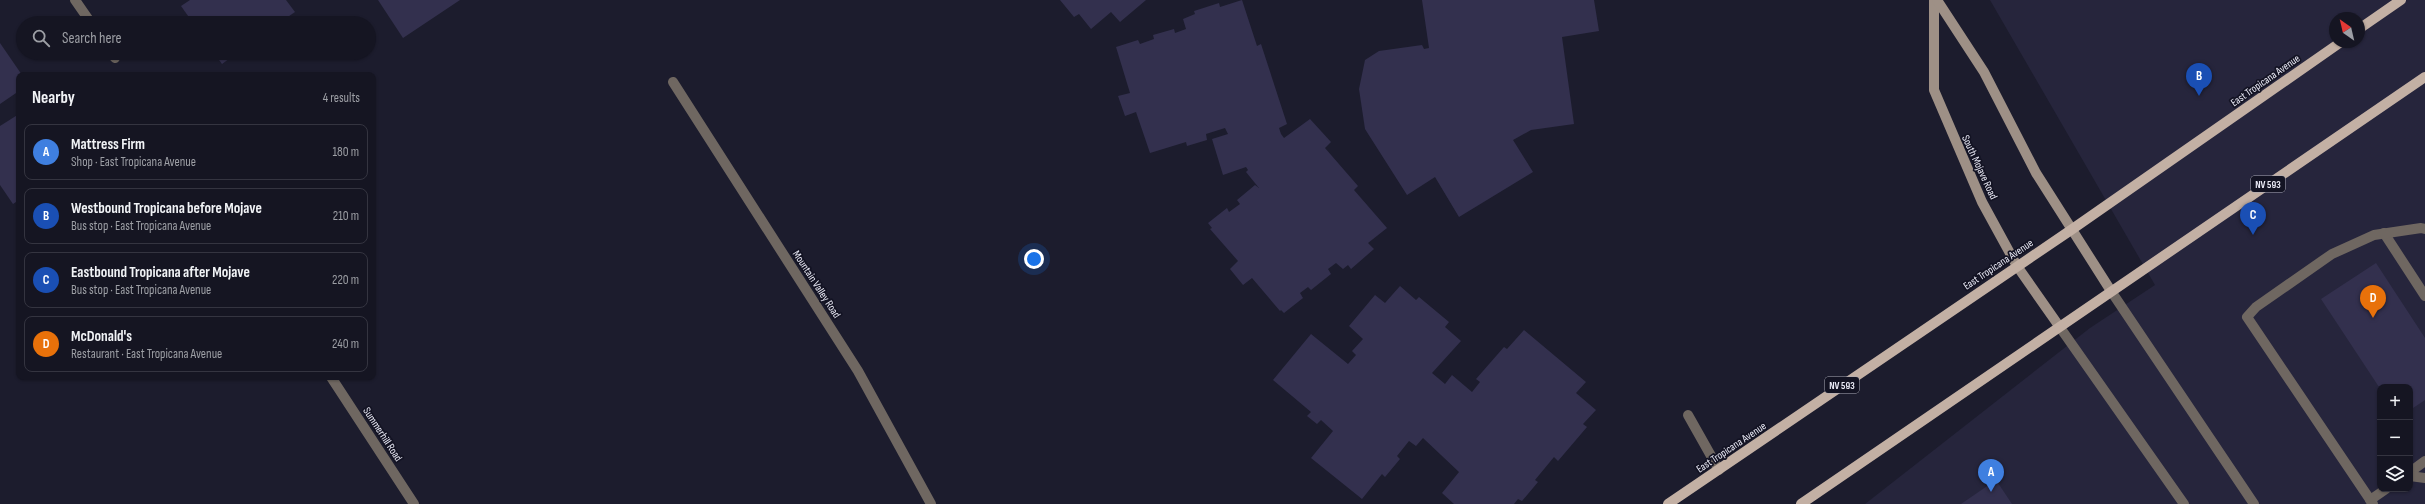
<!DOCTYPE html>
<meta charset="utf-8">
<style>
:root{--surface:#151522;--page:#1e1e2a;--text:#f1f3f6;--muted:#9d9fa5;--line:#343440;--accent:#0b8043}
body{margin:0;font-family:"Sofia Sans Condensed",sans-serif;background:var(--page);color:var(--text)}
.controls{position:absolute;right:12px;bottom:12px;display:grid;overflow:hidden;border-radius:8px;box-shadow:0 1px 3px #0004}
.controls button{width:36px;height:36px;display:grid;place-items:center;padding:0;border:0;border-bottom:1px solid var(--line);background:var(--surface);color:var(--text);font:20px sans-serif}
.compass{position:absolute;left:2329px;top:12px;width:36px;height:36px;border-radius:50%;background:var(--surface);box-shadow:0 1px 3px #0004;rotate:326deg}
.you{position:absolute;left:1034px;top:259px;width:14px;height:14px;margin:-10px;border:3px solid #fff;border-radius:50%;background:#1a73e8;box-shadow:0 0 0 6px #1a73e833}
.badge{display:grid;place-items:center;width:26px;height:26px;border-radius:50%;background:var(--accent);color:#fff;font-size:13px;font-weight:700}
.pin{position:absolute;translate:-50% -33px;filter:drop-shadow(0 1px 2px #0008)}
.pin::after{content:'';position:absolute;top:21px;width:14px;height:12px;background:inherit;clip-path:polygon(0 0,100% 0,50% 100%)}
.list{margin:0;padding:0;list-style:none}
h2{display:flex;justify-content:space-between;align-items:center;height:52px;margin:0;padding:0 16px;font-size:17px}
h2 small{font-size:13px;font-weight:400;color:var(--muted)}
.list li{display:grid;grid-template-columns:26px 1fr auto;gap:12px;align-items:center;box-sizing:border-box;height:56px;margin:0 8px 8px;padding:0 8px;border:1px solid var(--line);border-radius:8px}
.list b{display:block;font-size:15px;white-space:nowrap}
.list p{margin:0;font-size:13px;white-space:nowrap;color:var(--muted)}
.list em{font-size:13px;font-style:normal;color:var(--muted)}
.icon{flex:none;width:22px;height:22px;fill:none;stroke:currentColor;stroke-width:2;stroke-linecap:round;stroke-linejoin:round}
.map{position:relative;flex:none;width:2425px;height:504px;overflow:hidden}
.search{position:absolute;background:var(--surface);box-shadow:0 1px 3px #0004;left:16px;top:16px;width:360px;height:44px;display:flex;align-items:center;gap:10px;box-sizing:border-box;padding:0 14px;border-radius:22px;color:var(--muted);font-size:15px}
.panel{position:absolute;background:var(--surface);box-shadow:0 1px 3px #0004;left:16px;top:72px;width:360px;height:308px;border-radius:8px}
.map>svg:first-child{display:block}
</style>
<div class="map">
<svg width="2425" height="504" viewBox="0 0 2425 504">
<rect width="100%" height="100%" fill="#1c1c2d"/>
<path fill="#26253c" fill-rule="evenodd" d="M1990 0H2425V504H1865L2090 328 2155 285ZM2335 18H2359V42H2335ZM2380 387H2410V489H2380Z"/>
<g fill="#33304e">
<polygon points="190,0 286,0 295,12 279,23 193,23 181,6"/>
<polygon points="378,0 460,0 403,38"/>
<polygon points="1060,0 1146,0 1120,22 1111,12 1091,29 1079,14 1074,17"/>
<polygon points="1242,0 1257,46 1261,44 1287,124 1279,128 1281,134 1284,138 1310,119 1331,142 1325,148 1358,186 1354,190 1387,228 1368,243 1374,249 1351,269 1348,265 1343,269 1336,263 1328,269 1331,274 1311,290 1308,287 1300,293 1303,298 1284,313 1281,310 1280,311 1252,278 1243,285 1230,269 1238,261 1210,229 1212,228 1208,223 1227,208 1229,212 1240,204 1237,200 1255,185 1259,188 1246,172 1248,170 1246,167 1223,175 1212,139 1228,134 1225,128 1206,134 1207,140 1187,146 1186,142 1150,153 1136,112 1125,116 1118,96 1130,93 1116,47 1138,40 1140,44 1154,39 1153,35 1174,29 1175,33 1186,29 1183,19 1195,14 1194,11 1219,3 1220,7"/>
<polygon points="1422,0 1594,0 1599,31 1562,37 1574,124 1531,130 1513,140 1533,172 1459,217 1435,177 1407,195 1365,129 1359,89 1365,60 1379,51 1422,45 1424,49 1429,48"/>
<polygon points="0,43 22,75 19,75 19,91 0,104"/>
<polygon points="214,53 237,53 222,64"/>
<polygon points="19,114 19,200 13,204 0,185 0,126"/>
<polygon points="2376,263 2425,338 2425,400 2410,410 2410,387 2379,387 2321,299"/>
<polygon points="1400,286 1416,300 1419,297 1449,322 1445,327 1461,341 1432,373 1445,384 1452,375 1472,392 1480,382 1476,379 1504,347 1507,349 1524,330 1586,382 1576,393 1596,410 1583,424 1587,427 1558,461 1554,457 1535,480 1538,482 1522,501 1518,499 1514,504 1454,504 1442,493 1459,472 1423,438 1416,446 1409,441 1397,456 1400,459 1385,477 1382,474 1362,499 1311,458 1333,431 1321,420 1317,424 1307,416 1311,412 1273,380 1311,334 1348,364 1356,355 1352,351 1363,339 1349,326 1375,295 1385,303"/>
<polygon points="1996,480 2012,504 1961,504"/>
</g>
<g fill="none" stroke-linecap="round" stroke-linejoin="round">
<g stroke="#6f6761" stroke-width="10">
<polyline points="2384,233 2425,296"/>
<polyline points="1688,415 1719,470"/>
<polyline points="2410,472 2425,461"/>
<polyline points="2410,476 2425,478"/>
<polyline points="2370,500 2386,489"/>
<polyline points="2373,504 2247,317 2256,307 2332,254 2374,235 2421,228 2425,229"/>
</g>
<g stroke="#6f6761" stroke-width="10">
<polyline points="75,0 91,23"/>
<polyline points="111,53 115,58"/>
<polyline points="673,82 858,371 931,504"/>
<polyline points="2111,291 2254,504"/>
<polyline points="2059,326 2184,504"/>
<polyline points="331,377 414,504"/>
</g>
<g stroke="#9e9086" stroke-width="10">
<polyline points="1934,0 1934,90 1982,202 2017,266 2059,326"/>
<polyline points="1937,0 1984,72 2036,173 2111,291"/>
</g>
<g stroke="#c3b0a4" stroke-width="10">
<polyline points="2359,29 2401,0"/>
<polyline points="1668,504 2071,230 2341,42"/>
<polyline points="1801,504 2425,77"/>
</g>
</g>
<g text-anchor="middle" stroke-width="3.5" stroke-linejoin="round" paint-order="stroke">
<g fill="#131323" stroke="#aaaab7" stroke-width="1">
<rect x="2251" y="176" width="34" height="16" rx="3"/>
<rect x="1825" y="377" width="34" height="16" rx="3"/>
</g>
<g font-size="10" font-weight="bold" fill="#eaeaf6">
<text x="2268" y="188">NV 593</text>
<text x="1842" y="389">NV 593</text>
</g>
<g font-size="11" fill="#eaeaf6" stroke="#131323">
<text transform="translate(2265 80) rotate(-35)" y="4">East Tropicana Avenue</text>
<text transform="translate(1980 167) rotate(65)" y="4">South Mojave Road</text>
<text transform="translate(1998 264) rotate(-34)" y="4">East Tropicana Avenue</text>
<text transform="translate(817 284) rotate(57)" y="4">Mountain Valley Road</text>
<text transform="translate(383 434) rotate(57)" y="4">Summerhill Road</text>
<text transform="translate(1731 447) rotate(-34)" y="4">East Tropicana Avenue</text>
</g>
</g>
</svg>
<div class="controls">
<button>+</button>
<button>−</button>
<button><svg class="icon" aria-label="layers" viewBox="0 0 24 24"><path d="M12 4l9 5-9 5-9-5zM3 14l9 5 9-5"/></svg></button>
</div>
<svg class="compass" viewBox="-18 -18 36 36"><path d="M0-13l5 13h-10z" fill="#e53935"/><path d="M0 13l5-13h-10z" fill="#9d9fa5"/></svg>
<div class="you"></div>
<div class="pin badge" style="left:1991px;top:492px;background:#3f7fe0">A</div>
<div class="pin badge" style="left:2199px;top:96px;background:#1a4fb4">B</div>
<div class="pin badge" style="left:2253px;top:235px;background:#1a4fb4">C</div>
<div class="pin badge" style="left:2373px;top:318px;background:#e8710a">D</div>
<div class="search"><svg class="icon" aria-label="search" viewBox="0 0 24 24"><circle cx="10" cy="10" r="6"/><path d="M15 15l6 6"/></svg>Search here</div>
<section class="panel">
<h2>Nearby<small>4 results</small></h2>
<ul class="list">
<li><span class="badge" style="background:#3f7fe0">A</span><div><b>Mattress Firm</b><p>Shop · East Tropicana Avenue</p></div><em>180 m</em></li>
<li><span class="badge" style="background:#1a4fb4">B</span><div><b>Westbound Tropicana before Mojave</b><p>Bus stop · East Tropicana Avenue</p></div><em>210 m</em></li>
<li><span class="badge" style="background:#1a4fb4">C</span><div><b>Eastbound Tropicana after Mojave</b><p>Bus stop · East Tropicana Avenue</p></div><em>220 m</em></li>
<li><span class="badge" style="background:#e8710a">D</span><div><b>McDonald's</b><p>Restaurant · East Tropicana Avenue</p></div><em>240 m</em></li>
</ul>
</section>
</div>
